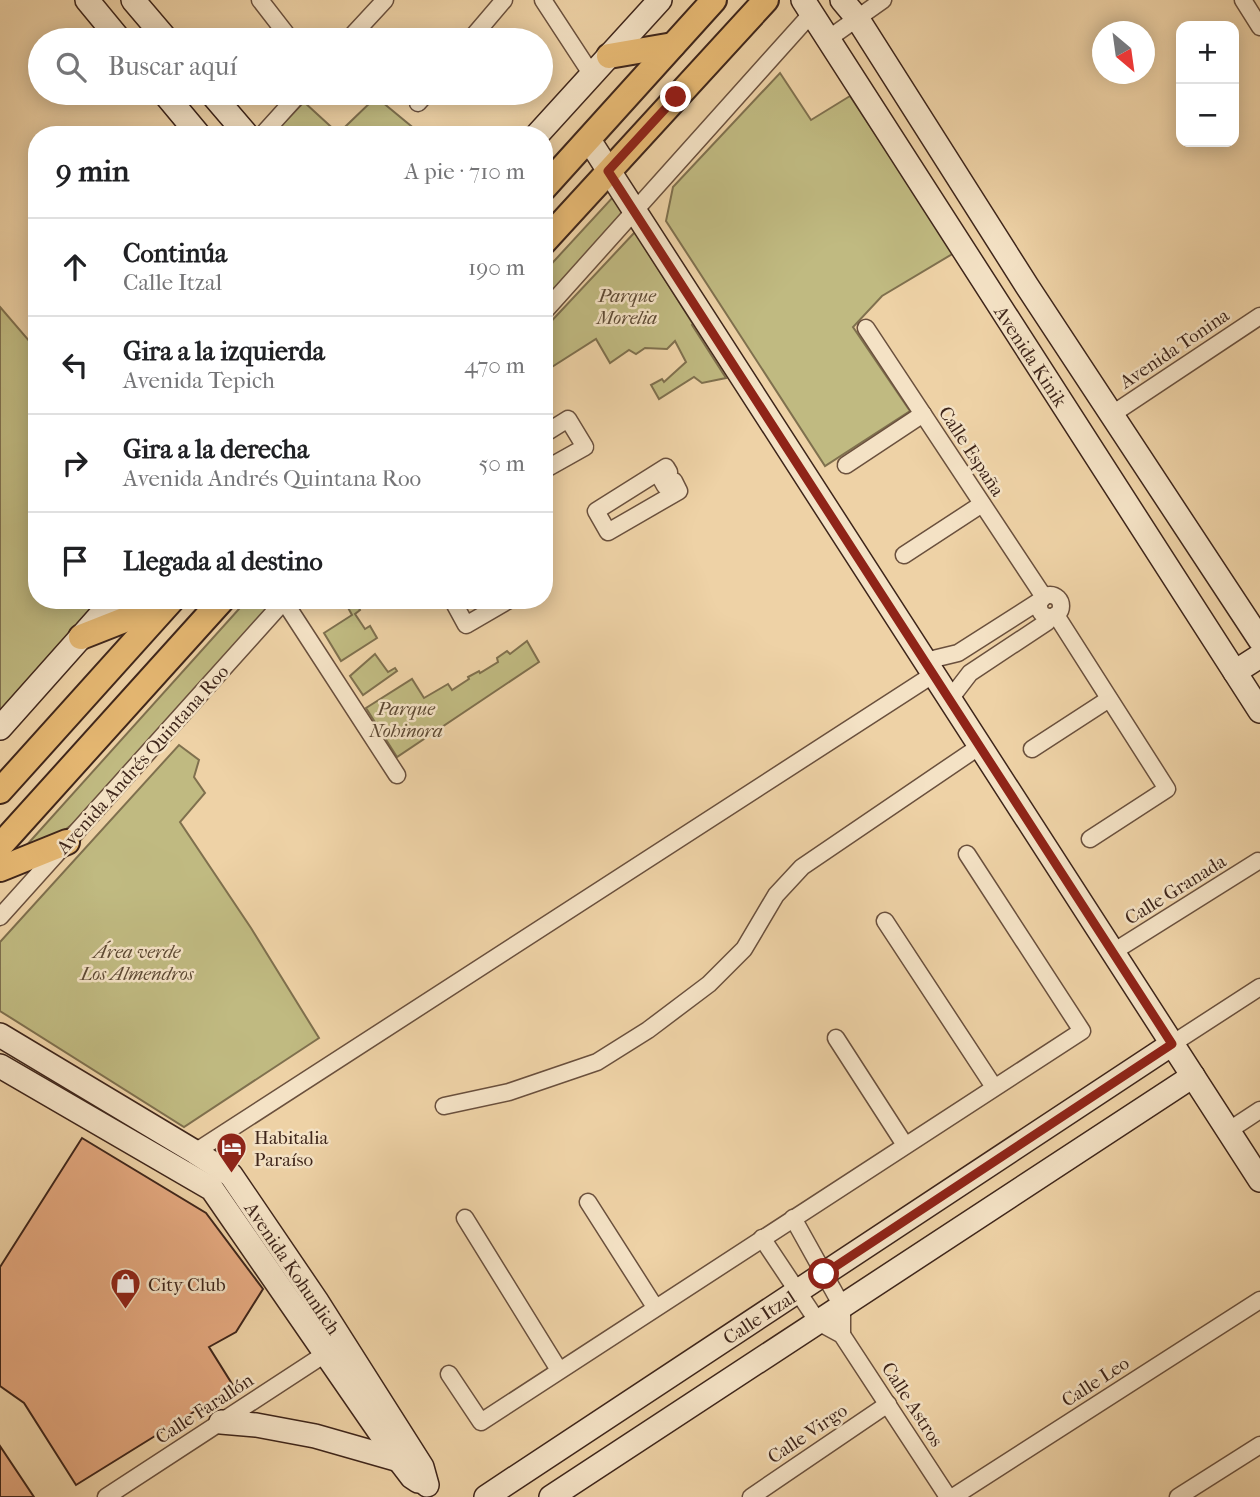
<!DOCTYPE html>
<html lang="es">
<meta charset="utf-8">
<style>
:root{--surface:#fff;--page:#f6f6f6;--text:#202124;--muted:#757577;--line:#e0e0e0}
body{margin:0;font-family:"IM FELL French Canon",serif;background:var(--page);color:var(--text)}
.controls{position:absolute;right:21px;top:21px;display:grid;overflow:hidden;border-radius:14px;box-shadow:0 4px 18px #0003}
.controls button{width:63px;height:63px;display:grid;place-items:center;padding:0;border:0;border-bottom:2px solid var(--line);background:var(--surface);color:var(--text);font:35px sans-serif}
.compass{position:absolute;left:1092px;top:21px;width:63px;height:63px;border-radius:50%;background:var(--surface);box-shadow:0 4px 18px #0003;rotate:151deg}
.stop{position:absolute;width:21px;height:21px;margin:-16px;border:5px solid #8f2418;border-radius:50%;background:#fff}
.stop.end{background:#8f2418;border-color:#fff;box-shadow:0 2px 7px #0008}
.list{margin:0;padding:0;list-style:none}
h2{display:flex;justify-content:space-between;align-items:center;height:91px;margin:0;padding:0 28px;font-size:30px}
h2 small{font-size:23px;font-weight:400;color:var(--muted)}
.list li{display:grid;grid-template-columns:46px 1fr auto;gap:21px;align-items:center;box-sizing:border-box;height:98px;padding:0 28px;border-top:2px solid var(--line)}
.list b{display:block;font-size:26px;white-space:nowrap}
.list p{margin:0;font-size:23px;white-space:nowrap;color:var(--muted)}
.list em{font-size:23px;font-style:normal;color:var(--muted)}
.icon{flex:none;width:38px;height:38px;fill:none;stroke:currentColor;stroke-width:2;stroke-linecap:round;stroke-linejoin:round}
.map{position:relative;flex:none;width:1260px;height:1497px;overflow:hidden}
.search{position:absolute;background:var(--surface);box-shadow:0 4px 18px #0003;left:28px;top:28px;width:525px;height:77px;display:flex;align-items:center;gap:18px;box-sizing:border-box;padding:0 24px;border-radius:38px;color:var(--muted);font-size:26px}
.panel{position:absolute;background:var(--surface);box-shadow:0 4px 18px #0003;left:28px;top:126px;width:525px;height:483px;border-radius:28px}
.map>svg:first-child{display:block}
</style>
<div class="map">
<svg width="1260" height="1497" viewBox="0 0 1260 1497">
<rect width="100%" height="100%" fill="#eed2a6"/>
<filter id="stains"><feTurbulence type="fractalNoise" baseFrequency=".00286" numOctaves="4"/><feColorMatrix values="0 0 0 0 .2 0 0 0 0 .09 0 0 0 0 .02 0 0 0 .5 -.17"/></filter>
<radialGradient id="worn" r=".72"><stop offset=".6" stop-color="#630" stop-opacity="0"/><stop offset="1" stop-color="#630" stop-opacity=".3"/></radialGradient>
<g fill="#c0ba81" stroke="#7f704e" stroke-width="2">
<polygon points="780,73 811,120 850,96 954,253 882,296 853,327 910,411 825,466 666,221 673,187"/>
<polygon points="376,97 422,135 350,135 353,131 346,126"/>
<polygon points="304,102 340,135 272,135"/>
<polygon points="613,197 625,214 544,306 544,272"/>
<polygon points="635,232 693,324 692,325 726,378 702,383 694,377 659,399 651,385 662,379 664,382 686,362 675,341 667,349 645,348 636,354 629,350 610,363 596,339 544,372 544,329"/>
<polygon points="0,307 37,350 37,600 100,600 0,713"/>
<polygon points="247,600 278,600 86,814 66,829 16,857"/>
<polygon points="348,600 354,600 360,610 355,614 365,629 370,626 377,638 341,661 324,633 352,615 345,602"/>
<polygon points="527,641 539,662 397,757 366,708 412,679 424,698 448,684 452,690 469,679 468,677 479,671 480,673 498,662 497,658 507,651 510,654"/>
<polygon points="375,654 388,672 395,668 397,671 363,695 350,676"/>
<polygon points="179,745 199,760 194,777 205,793 180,822 251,928 319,1038 184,1127 0,1011 0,942"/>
</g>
<g fill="#e5a980" stroke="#3e251a" stroke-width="2">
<polygon points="82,1138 206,1213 263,1289 236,1332 209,1347 234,1387 76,1485 24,1403 0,1386 0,1267"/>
<polygon points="0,1446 34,1497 0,1497"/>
</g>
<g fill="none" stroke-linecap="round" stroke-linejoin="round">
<defs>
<g id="street">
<polyline points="260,0 291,40"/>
<polyline points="543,0 592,75"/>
<polyline points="1243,0 1260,27"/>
<polyline points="828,39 883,0"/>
<polyline points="348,40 385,0"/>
<polyline points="470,40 504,0"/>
<polyline points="418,103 427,93"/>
<polyline points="262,135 300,93"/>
<polyline points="544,312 812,13"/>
<polyline points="866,328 1044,597"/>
<polyline points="1111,415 1260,316"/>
<polyline points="544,434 568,419 585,447 544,470"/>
<polyline points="846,465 923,414"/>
<polygon points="666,467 669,472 660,477 665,486 674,481 679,491 608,532 596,511"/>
<polyline points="904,555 982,504"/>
<circle cx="1050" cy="606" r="11"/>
<polyline points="458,600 454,603 466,625 509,600"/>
<polyline points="284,601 397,775"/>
<polyline points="1056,615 1167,789 1090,839"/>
<polyline points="925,661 958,653 1041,600"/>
<polyline points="950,699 970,673 1047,622 1051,617"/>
<polyline points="1032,749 1109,699"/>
<polyline points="0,917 285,600"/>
<polyline points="885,921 994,1087"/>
<polyline points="1113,952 1258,861"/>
<polyline points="836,1038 905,1145"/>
<polyline points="1172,1044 1260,987"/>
<polyline points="444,1106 509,1092 597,1062 648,1030 709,984 744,949 776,895 802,867 980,746"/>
<polyline points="1228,1131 1260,1110"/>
<polyline points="195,1152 934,674"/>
<polyline points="588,1202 655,1307"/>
<polyline points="465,1218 559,1370"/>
<polyline points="793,1218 842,1306 842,1335"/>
<polyline points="762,1238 818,1322 842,1335 948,1497"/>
<polyline points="449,1374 481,1422 1082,1031 967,854"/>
<polyline points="106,1497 325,1354"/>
<polyline points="751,1497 888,1404"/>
<polyline points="953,1497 1260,1300"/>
<polyline points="1178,1497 1260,1445"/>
</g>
<g id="secondary">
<polyline points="87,0 120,40"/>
<polyline points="133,0 167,40"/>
<polyline points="803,0 1260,711"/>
<polyline points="842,0 857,18 1027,286 1260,640"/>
<polyline points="164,93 199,135"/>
<polyline points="211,93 247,135"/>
<polyline points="537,135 660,0"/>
<polyline points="589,140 1260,1180"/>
<polyline points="1235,672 1260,656"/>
<polyline points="0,728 114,600"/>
<polyline points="0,1035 195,1152 231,1175 316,1300 422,1467 427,1485"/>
<polyline points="0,1066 212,1189 399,1460 412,1477 418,1481"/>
<polyline points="221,1422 256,1425 315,1436 399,1460 402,1458"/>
<polyline points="486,1497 1172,1044"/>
<polyline points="551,1497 1193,1076"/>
</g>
<g id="primary">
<polyline points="609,56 673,45"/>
<polyline points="544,188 714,0"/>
<polyline points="544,242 766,0"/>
<polyline points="81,637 165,604"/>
<polyline points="0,791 172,600"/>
<polyline points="0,846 222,600"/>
<polyline points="0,869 67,842"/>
</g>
</defs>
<use href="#street" stroke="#6a503d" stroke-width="19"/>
<use href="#secondary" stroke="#3e251a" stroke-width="26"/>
<use href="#primary" stroke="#3e251a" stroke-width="28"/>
<use href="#street" stroke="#f4e2c5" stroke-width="16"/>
<use href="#secondary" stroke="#f4e2c5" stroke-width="23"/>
<use href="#primary" stroke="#e7b973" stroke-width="24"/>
</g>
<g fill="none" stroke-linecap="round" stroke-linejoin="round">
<polyline stroke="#8f2418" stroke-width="9" points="676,97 608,171 1172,1044 824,1274"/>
</g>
<defs>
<symbol id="hotel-pin" viewBox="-11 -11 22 30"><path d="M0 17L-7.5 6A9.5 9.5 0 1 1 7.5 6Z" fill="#8f2418" stroke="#f4e2c5"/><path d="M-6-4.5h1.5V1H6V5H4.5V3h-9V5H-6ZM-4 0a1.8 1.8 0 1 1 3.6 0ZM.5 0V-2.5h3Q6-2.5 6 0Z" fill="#fff"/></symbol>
<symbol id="shop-pin" viewBox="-11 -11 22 30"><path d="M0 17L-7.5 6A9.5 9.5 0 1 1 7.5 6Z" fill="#8f2418" stroke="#f4e2c5"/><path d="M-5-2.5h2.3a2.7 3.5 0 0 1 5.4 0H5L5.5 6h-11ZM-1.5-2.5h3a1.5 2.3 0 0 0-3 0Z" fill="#fff"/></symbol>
</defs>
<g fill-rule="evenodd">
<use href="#hotel-pin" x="214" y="1130" width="35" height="47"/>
<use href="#shop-pin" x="108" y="1266" width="35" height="47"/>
</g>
<g text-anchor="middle" stroke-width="5" stroke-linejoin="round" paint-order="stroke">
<g font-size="19" font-style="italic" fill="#5e4a34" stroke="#f4e2c5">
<text x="627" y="302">Parque<tspan x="627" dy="22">Morelia</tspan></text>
<text x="406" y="715">Parque<tspan x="406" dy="22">Nohinora</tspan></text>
<text x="137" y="958">Área verde<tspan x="137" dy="22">Los Almendros</tspan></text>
</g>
<g font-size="19" fill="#3e251a" stroke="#f4e2c5">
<text transform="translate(1174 348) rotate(-34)" y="7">Avenida Tonina</text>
<text transform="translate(1031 356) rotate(57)" y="7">Avenida Kinik</text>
<text transform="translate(972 451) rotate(57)" y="7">Calle España</text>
<text transform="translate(142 759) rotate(-48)" y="7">Avenida Andrés Quintana Roo</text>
<text transform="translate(1175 889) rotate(-32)" y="7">Calle Granada</text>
<text transform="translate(293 1268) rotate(56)" y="7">Avenida Kohunlich</text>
<text transform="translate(759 1317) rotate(-33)" y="7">Calle Itzal</text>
<text transform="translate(1095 1381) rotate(-33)" y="7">Calle Leo</text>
<text transform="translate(913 1404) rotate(57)" y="7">Calle Astros</text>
<text transform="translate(204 1408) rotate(-33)" y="7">Calle Farallón</text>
<text transform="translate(807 1433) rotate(-34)" y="7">Calle Virgo</text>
</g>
<g font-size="19" fill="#3e251a" stroke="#f4e2c5" text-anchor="start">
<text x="254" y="1144">Habitalia<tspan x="254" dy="22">Paraíso</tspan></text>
<text x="148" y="1291">City Club</text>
</g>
</g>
<rect width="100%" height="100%" filter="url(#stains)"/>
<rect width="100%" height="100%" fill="url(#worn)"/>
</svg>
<div class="controls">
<button>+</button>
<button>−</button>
</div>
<svg class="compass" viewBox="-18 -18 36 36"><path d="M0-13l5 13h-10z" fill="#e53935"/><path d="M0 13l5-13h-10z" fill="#757577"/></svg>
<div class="stop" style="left:824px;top:1274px"></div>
<div class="stop end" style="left:676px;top:97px"></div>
<div class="search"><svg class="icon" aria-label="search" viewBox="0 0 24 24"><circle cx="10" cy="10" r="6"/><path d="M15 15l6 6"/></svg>Buscar aquí</div>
<section class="panel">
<h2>9 min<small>A pie · 710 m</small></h2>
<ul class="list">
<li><svg class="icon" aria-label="ahead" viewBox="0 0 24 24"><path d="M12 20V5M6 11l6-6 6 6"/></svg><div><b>Continúa</b><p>Calle Itzal</p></div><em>190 m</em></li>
<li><svg class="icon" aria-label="left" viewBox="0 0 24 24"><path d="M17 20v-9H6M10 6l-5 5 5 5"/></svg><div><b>Gira a la izquierda</b><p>Avenida Tepich</p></div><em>470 m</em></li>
<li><svg class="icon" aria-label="right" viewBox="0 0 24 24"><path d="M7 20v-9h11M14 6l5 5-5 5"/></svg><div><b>Gira a la derecha</b><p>Avenida Andrés Quintana Roo</p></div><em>50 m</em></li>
<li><svg class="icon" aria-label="arrive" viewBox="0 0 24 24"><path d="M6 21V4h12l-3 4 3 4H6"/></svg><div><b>Llegada al destino</b></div></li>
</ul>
</section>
</div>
